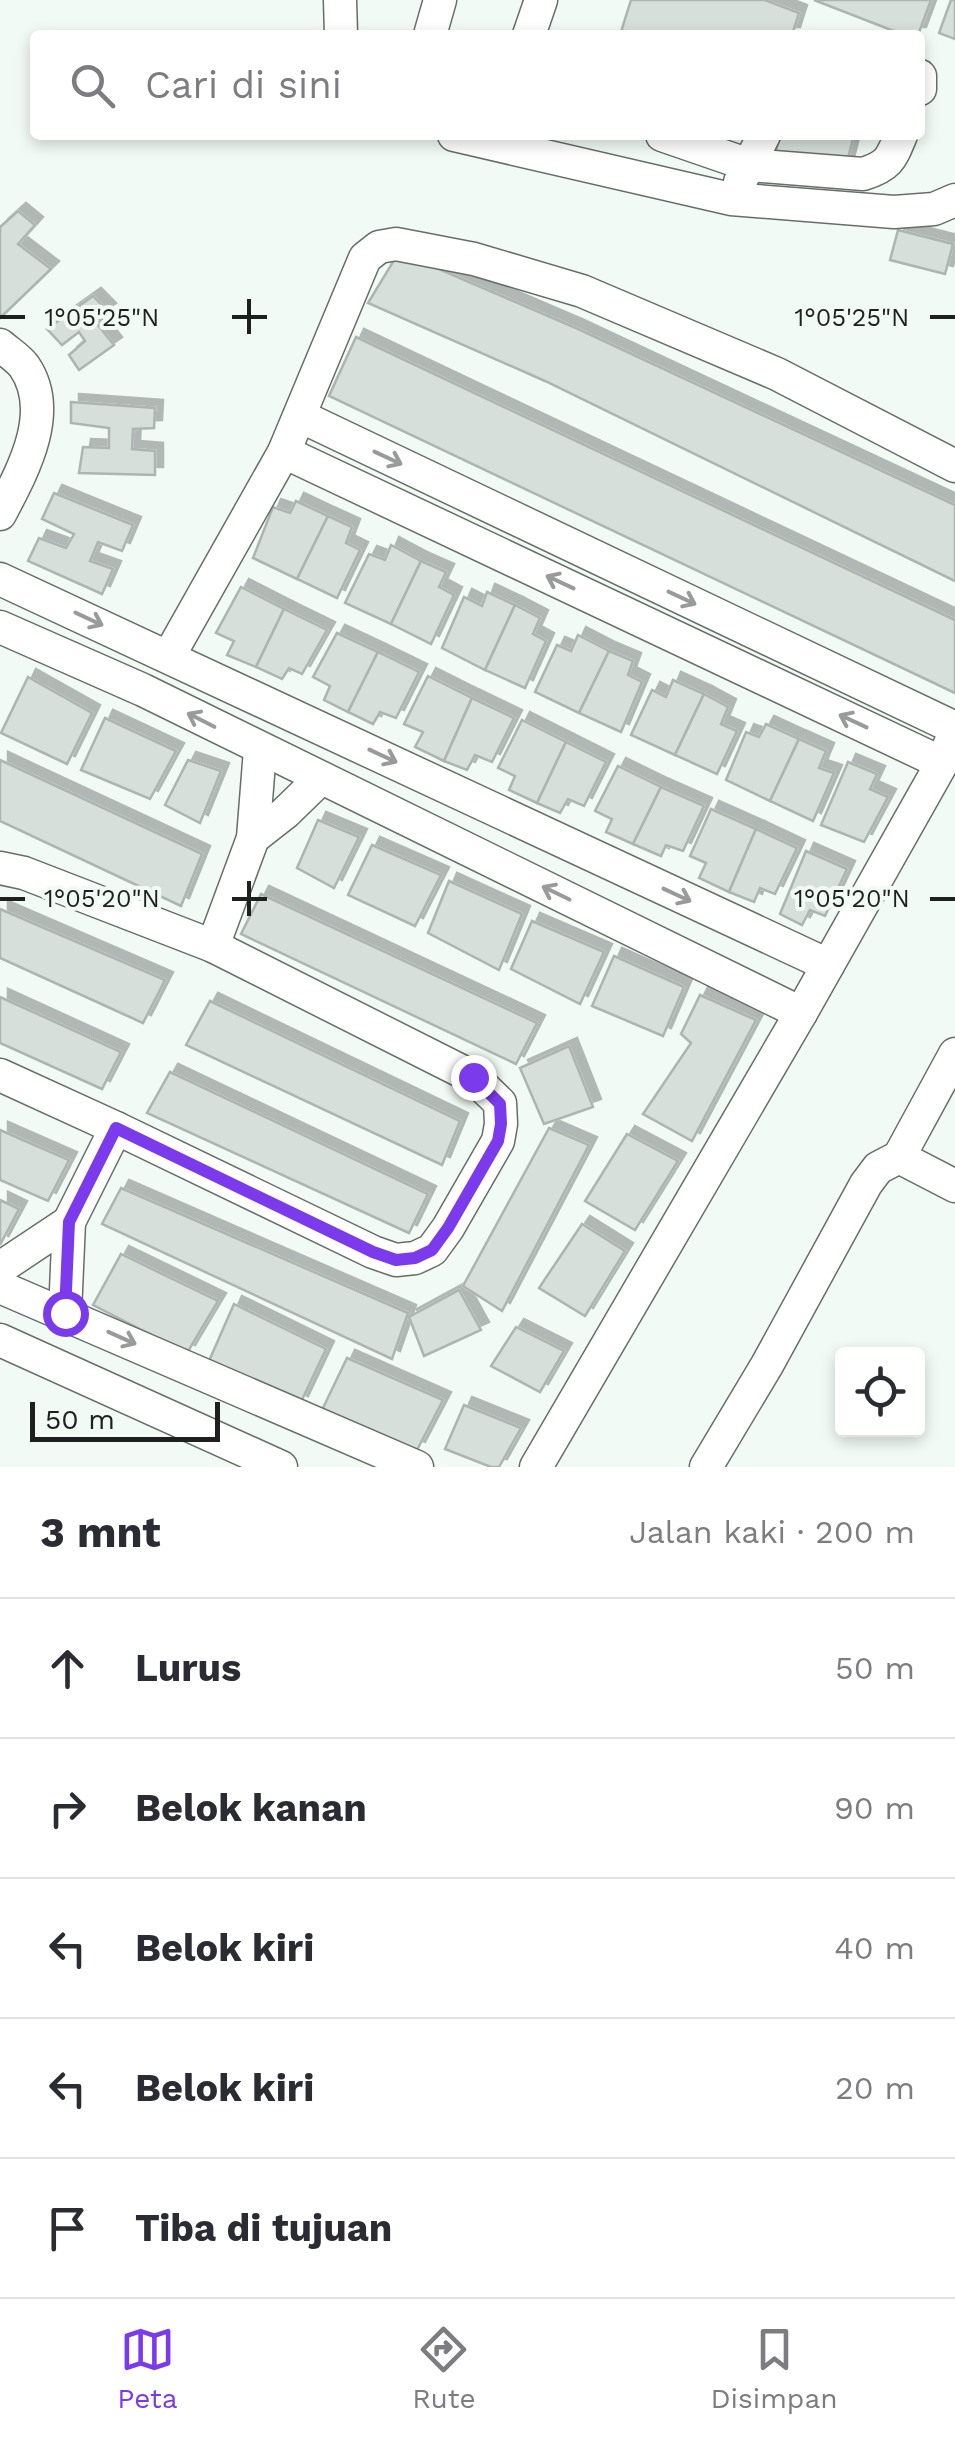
<!DOCTYPE html>
<html lang="id">
<meta charset="utf-8">
<style>
:root{--surface:#fff;--page:#f2f2f3;--text:#2b2b33;--muted:#7c7c81;--line:#e1e1e2;--accent:#7c3aed}
body{margin:0;font-family:"Work Sans",sans-serif;background:var(--page);color:var(--text)}
.controls{position:absolute;right:30px;bottom:30px;display:grid;overflow:hidden;border-radius:10px;box-shadow:0 5px 15px #0003}
.controls button{width:90px;height:90px;display:grid;place-items:center;padding:0;border:0;border-bottom:2px solid var(--line);background:var(--surface);color:var(--text);font:50px sans-serif}
.scale{position:absolute;left:30px;bottom:25px;width:190px;box-sizing:border-box;padding-left:10px;border:5px solid #1d201e;border-top:0;font-size:28px;line-height:35px;white-space:nowrap;color:#1d201e;-webkit-text-stroke:8px #f1faf5;paint-order:stroke}
.stop{position:absolute;width:30px;height:30px;margin:-22px;border:8px solid #7c3aed;border-radius:50%;background:#fff}
.stop.end{background:#7c3aed;border-color:#fff;box-shadow:0 2px 10px #0008}
.list{margin:0;padding:0;list-style:none}
h2{display:flex;justify-content:space-between;align-items:center;height:130px;margin:0;padding:0 40px;font-size:42px}
h2 small{font-size:32px;font-weight:400;color:var(--muted)}
.list li{display:grid;grid-template-columns:65px 1fr auto;gap:30px;align-items:center;box-sizing:border-box;height:140px;padding:0 40px;border-top:2px solid var(--line)}
.list b{display:block;font-size:38px;white-space:nowrap}
.list em{font-size:32px;font-style:normal;color:var(--muted)}
.icon{flex:none;width:55px;height:55px;fill:none;stroke:currentColor;stroke-width:2;stroke-linecap:round;stroke-linejoin:round}
.map{position:relative;flex:none;width:955px;height:1467px;overflow:hidden}
.search{position:absolute;background:var(--surface);box-shadow:0 5px 15px #0003;left:30px;right:30px;top:30px;height:110px;display:flex;align-items:center;gap:25px;box-sizing:border-box;padding:0 35px;border-radius:10px;color:var(--muted);font-size:38px}
.sheet{height:830px;background:var(--surface)}
nav{display:flex;justify-content:space-around;align-items:center;box-sizing:border-box;height:140px;border-top:2px solid var(--line);background:var(--surface);font-size:28px;color:var(--muted)}
nav a{display:grid;justify-items:center;gap:5px}
nav .on{color:var(--accent)}
.map>svg:first-child{display:block}
</style>
<div class="map">
<svg width="955" height="1467" viewBox="0 0 955 1467">
<defs>
<filter id="shadow"><feDropShadow dx="8" dy="-8" stdDeviation="0" flood-color="#0004"/></filter>
</defs>
<rect width="100%" height="100%" fill="#f1faf5"/>
<g fill="#d6dfda" stroke="#acb5b0" stroke-width="2.5" filter="url(#shadow)">
<polygon points="631,0 765,0 799,13 792,35 620,35"/>
<polygon points="814,0 931,0 918,35 904,35"/>
<polygon points="951,0 955,0 955,39 939,33"/>
<polygon points="780,135 854,135 845,169 776,151"/>
<polygon points="18,211 35,225 18,244 51,269 0,318 0,227"/>
<polygon points="898,230 953,244 945,274 890,260"/>
<polygon points="399,252 576,328 955,505 955,581 545,381 368,303"/>
<polygon points="93,296 108,311 94,320 114,345 79,370 69,355 85,341 79,332 62,345 47,329"/>
<polygon points="356,337 955,620 955,693 329,396"/>
<polygon points="71,402 155,408 154,428 133,429 132,449 155,451 155,475 79,473 83,447 109,448 109,428 71,423"/>
<polygon points="54,493 133,525 122,551 98,542 90,561 113,569 102,594 28,561 39,538 66,548 74,534 42,519"/>
<polygon points="296,501 328,516 297,579 253,558 273,507 290,513"/>
<polygon points="328,516 352,527 346,543 360,550 337,598 297,579"/>
<polygon points="391,545 421,561 391,624 345,603 369,554 385,560"/>
<polygon points="421,561 446,572 439,587 454,595 431,644 391,624"/>
<polygon points="241,587 284,609 256,667 227,655 234,641 216,633"/>
<polygon points="487,592 515,605 485,670 442,648 464,597 482,606"/>
<polygon points="515,605 540,618 533,634 546,641 525,688 485,670"/>
<polygon points="284,609 327,630 302,674 289,668 282,679 256,667"/>
<polygon points="337,633 378,652 348,712 324,700 330,686 313,677"/>
<polygon points="578,635 609,651 579,713 535,692 557,645 571,651"/>
<polygon points="609,651 633,661 628,675 642,682 621,732 579,713"/>
<polygon points="378,652 419,672 396,718 380,712 373,724 348,712"/>
<polygon points="428,676 472,698 444,761 415,747 423,732 404,724"/>
<polygon points="28,677 92,713 67,764 1,733"/>
<polygon points="673,680 704,694 675,755 631,735 652,690 666,697"/>
<polygon points="704,694 728,707 721,724 737,731 717,774 675,755"/>
<polygon points="472,698 514,718 492,762 475,755 467,770 444,761"/>
<polygon points="105,718 176,751 150,799 81,770"/>
<polygon points="522,720 566,742 537,803 509,790 515,776 498,768"/>
<polygon points="766,724 799,739 770,801 726,780 746,732 759,737"/>
<polygon points="799,739 826,751 819,768 834,773 813,821 770,801"/>
<polygon points="566,742 606,762 584,806 568,799 560,813 537,803"/>
<polygon points="0,760 202,854 181,906 0,821"/>
<polygon points="188,760 221,771 200,823 165,805"/>
<polygon points="848,762 877,774 870,789 888,797 864,842 821,825"/>
<polygon points="618,766 661,787 633,844 606,832 612,819 595,811"/>
<polygon points="661,787 704,806 683,851 666,845 661,856 633,844"/>
<polygon points="711,809 756,829 729,892 699,878 706,863 690,856"/>
<polygon points="318,820 359,837 334,888 297,868"/>
<polygon points="756,829 797,848 775,894 760,888 754,902 729,892"/>
<polygon points="372,845 441,875 415,926 348,895"/>
<polygon points="806,851 847,869 825,916 810,910 802,925 780,914"/>
<polygon points="449,881 522,914 499,970 428,933"/>
<polygon points="261,894 537,1023 516,1064 241,934"/>
<polygon points="0,909 165,980 143,1023 0,958"/>
<polygon points="532,921 604,952 580,1004 511,969"/>
<polygon points="614,956 684,987 663,1036 592,1006"/>
<polygon points="700,995 756,1020 692,1141 643,1114 691,1043 681,1034"/>
<polygon points="0,997 121,1052 102,1089 0,1043"/>
<polygon points="210,1001 460,1121 442,1165 186,1045"/>
<polygon points="569,1046 593,1107 544,1124 520,1068"/>
<polygon points="170,1072 428,1194 409,1233 147,1113"/>
<polygon points="549,1128 589,1145 502,1311 463,1286"/>
<polygon points="0,1130 69,1160 48,1201 0,1180"/>
<polygon points="627,1134 678,1161 635,1230 585,1201"/>
<polygon points="121,1188 408,1313 392,1359 102,1224"/>
<polygon points="0,1200 19,1209 0,1245"/>
<polygon points="582,1224 625,1251 585,1316 539,1288"/>
<polygon points="121,1254 218,1301 187,1353 93,1305"/>
<polygon points="459,1290 481,1330 424,1356 409,1317"/>
<polygon points="234,1304 326,1349 300,1404 209,1361"/>
<polygon points="516,1327 564,1351 540,1392 491,1366"/>
<polygon points="347,1358 443,1400 417,1450 322,1410"/>
<polygon points="464,1405 521,1428 499,1467 491,1467 445,1449"/>
</g>
<g fill="none" stroke-linecap="round" stroke-linejoin="round">
<defs>
<g id="minor">
<polyline points="340,0 341,35"/>
<polyline points="430,35 440,0"/>
<polyline points="529,35 541,0"/>
<polyline points="920,76 920,89"/>
<polyline points="454,135 731,199 894,212 934,209 955,200"/>
<path d="M662 135 749 165 863 174C889 166 891 159 901 135"/>
<polyline points="740,182 764,135"/>
<path d="M0 345C8 352 18 358 24 366 56 412 22 472 0 514"/>
<polyline points="300,416 955,728"/>
<polyline points="284,452 942,763"/>
<polyline points="0,579 828,965"/>
<polyline points="0,627 143,690 801,1013"/>
<polyline points="169,656 284,452 365,258 379,247 396,244 474,259 582,291 777,374 955,466"/>
<polyline points="253,838 285,813 321,778"/>
<polyline points="0,868 24,873 213,946 473,1077 500,1103 501,1124 498,1141 448,1228 432,1250 415,1258 396,1260 373,1252 116,1128 0,1075"/>
<polyline points="213,946 253,838 260,750"/>
<polyline points="955,1054 899,1157 955,1186"/>
<polyline points="0,1268 69,1222"/>
<polyline points="0,1287 417,1467"/>
<polyline points="65,1313 69,1222 116,1128"/>
<polyline points="0,1340 281,1467"/>
<polyline points="536,1467 801,1013 942,763 955,732"/>
<polyline points="706,1467 767,1365 866,1184 878,1168 899,1157"/>
</g>
</defs>
<use href="#minor" stroke="#666e69" stroke-width="35"/>
<use href="#minor" stroke="#fff" stroke-width="32"/>
</g>
<defs><path id="oneway-shaft" d="M-6 0H5M1.5-3L5.5 0L1.5 3" fill="none" stroke-width="1.6" stroke-linecap="round" stroke-linejoin="round" transform="scale(2.5)"/></defs>
<g stroke="#999b9a">
<use href="#oneway-shaft" transform="translate(388 458) rotate(25)"/>
<use href="#oneway-shaft" transform="translate(560 582) rotate(-155)"/>
<use href="#oneway-shaft" transform="translate(682 598) rotate(25)"/>
<use href="#oneway-shaft" transform="translate(89 619) rotate(25)"/>
<use href="#oneway-shaft" transform="translate(201 720) rotate(-153)"/>
<use href="#oneway-shaft" transform="translate(853 721) rotate(-155)"/>
<use href="#oneway-shaft" transform="translate(383 756) rotate(25)"/>
<use href="#oneway-shaft" transform="translate(556 893) rotate(-154)"/>
<use href="#oneway-shaft" transform="translate(677 895) rotate(25)"/>
<use href="#oneway-shaft" transform="translate(122 1338) rotate(24)"/>
</g>
<g fill="none" stroke-linecap="round" stroke-linejoin="round">
<polyline stroke="#7c3aed" stroke-width="12" points="65,1313 69,1222 116,1128 373,1252 396,1260 415,1258 432,1250 448,1228 498,1141 501,1124 500,1104 473,1077"/>
</g>
<path fill="none" stroke="#1d201e" stroke-width="4" d="M249 299V334M0 317H25M232 317H267M930 317H955M249 881V916M0 899H25M232 899H267M930 899H955"/>
<g font-size="25" text-anchor="middle" fill="#1d201e" stroke="#f1faf5" stroke-width="8" stroke-linejoin="round" paint-order="stroke">
<text x="102" y="326">1°05'25"N</text>
<text x="852" y="326">1°05'25"N</text>
<text x="102" y="907">1°05'20"N</text>
<text x="852" y="907">1°05'20"N</text>
</g>
</svg>
<div class="controls">
<button><svg class="icon" aria-label="locate" viewBox="0 0 24 24"><circle cx="12" cy="12" r="6"/><path d="M12 2v4M12 18v4M2 12h4M18 12h4"/></svg></button>
</div>
<div class="scale">50 m</div>
<div class="stop" style="left:65px;top:1313px"></div>
<div class="stop end" style="left:473px;top:1077px"></div>
<div class="search"><svg class="icon" aria-label="search" viewBox="0 0 24 24"><circle cx="10" cy="10" r="6"/><path d="M15 15l6 6"/></svg>Cari di sini</div>
</div>
<section class="sheet">
<h2>3 mnt<small>Jalan kaki · 200 m</small></h2>
<ul class="list">
<li><svg class="icon" aria-label="ahead" viewBox="0 0 24 24"><path d="M12 20V5M6 11l6-6 6 6"/></svg><div><b>Lurus</b></div><em>50 m</em></li>
<li><svg class="icon" aria-label="right" viewBox="0 0 24 24"><path d="M7 20v-9h11M14 6l5 5-5 5"/></svg><div><b>Belok kanan</b></div><em>90 m</em></li>
<li><svg class="icon" aria-label="left" viewBox="0 0 24 24"><path d="M17 20v-9H6M10 6l-5 5 5 5"/></svg><div><b>Belok kiri</b></div><em>40 m</em></li>
<li><svg class="icon" aria-label="left" viewBox="0 0 24 24"><path d="M17 20v-9H6M10 6l-5 5 5 5"/></svg><div><b>Belok kiri</b></div><em>20 m</em></li>
<li><svg class="icon" aria-label="arrive" viewBox="0 0 24 24"><path d="M6 21V4h12l-3 4 3 4H6"/></svg><div><b>Tiba di tujuan</b></div></li>
</ul>
</section>
<nav>
<a class="on"><svg class="icon" aria-label="map" viewBox="0 0 24 24"><path d="M3 6l6-2 6 2 6-2v14l-6 2-6-2-6 2zM9 4v14M15 6v14"/></svg>Peta</a>
<a><svg class="icon" aria-label="directions" viewBox="0 0 24 24"><path d="M12 3l9 9-9 9-9-9zM9 14v-3h6M13 9l2 2-2 2"/></svg>Rute</a>
<a><svg class="icon" aria-label="saved" viewBox="0 0 24 24"><path d="M7 4h10v16l-5-4-5 4z"/></svg>Disimpan</a>
</nav>
